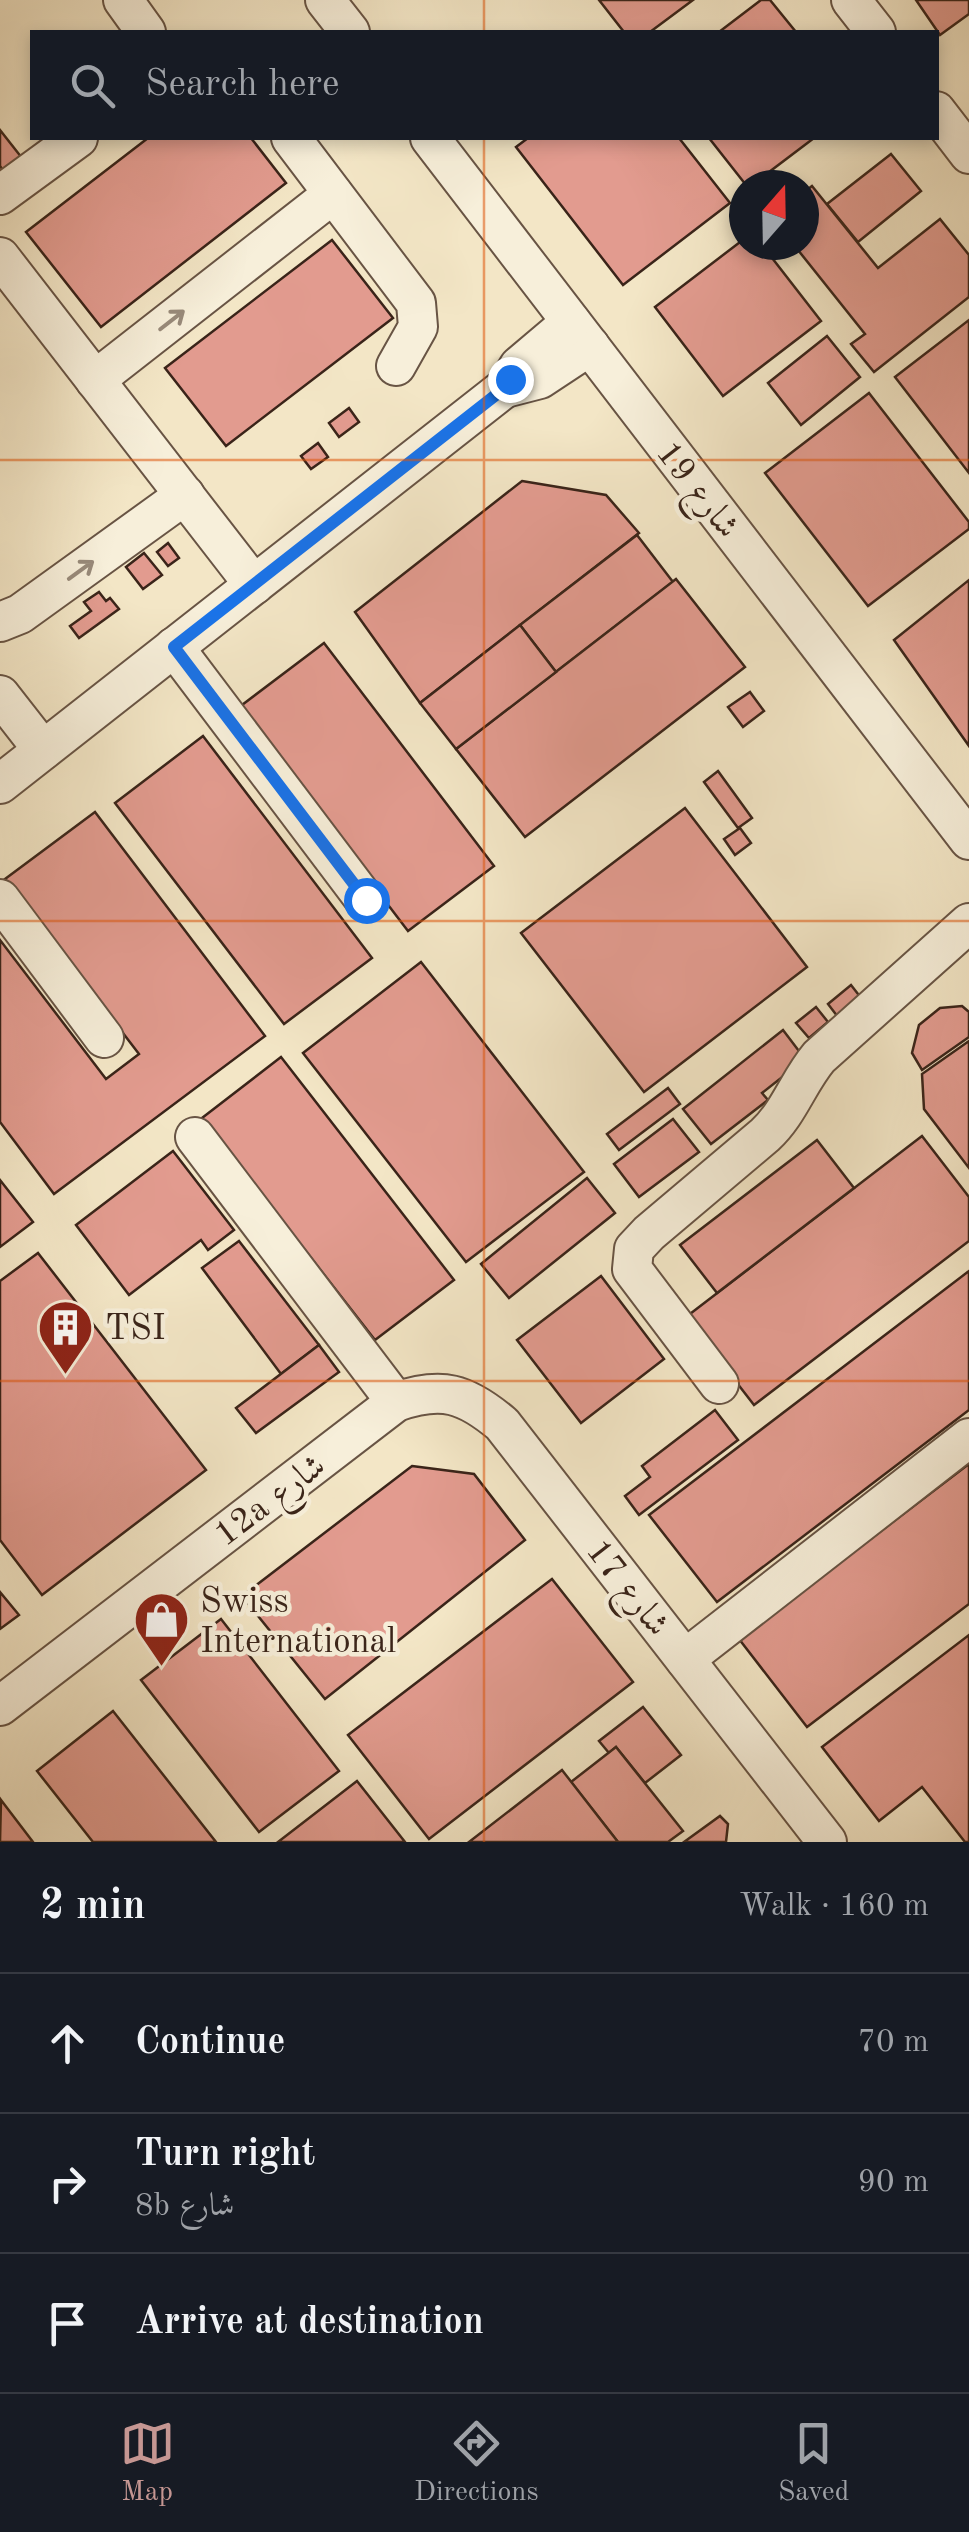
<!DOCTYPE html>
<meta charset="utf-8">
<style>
:root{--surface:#171b24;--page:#20242c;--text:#f1f3f6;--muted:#9ea1a6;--line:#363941;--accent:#c59692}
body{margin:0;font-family:"Old Standard TT",Amiri,serif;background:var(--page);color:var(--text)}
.compass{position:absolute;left:729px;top:170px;width:90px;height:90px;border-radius:50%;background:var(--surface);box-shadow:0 5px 15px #0003;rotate:20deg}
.stop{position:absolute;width:30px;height:30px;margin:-22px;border:8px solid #1a73e8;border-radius:50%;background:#fff}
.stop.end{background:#1a73e8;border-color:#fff;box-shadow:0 2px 10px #0008}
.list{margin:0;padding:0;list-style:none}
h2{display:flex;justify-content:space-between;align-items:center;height:130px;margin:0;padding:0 40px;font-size:42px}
h2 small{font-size:32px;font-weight:400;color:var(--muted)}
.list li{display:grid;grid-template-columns:65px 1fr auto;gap:30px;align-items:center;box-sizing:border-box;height:140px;padding:0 40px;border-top:2px solid var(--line)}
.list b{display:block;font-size:38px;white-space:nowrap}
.list p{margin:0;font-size:32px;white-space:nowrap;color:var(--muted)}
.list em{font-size:32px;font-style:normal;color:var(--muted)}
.icon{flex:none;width:55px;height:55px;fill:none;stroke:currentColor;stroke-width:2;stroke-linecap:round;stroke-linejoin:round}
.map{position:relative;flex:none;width:969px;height:1842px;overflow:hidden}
.search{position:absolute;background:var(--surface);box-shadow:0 5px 15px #0003;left:30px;right:30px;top:30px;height:110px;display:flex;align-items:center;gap:25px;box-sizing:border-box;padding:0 35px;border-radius:0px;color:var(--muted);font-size:38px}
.sheet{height:550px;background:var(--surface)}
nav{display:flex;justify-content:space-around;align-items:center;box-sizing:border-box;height:140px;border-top:2px solid var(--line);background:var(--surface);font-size:28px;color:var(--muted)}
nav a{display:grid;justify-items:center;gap:5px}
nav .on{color:var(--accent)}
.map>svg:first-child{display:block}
</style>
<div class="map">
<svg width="969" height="1842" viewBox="0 0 969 1842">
<rect width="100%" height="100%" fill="#f3e6c6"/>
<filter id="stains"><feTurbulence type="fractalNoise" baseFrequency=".002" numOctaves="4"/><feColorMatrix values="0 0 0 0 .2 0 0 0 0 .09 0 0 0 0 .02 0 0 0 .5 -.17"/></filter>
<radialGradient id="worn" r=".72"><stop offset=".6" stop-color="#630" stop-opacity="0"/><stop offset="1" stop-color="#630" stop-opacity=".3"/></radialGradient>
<g fill="#e29b8f" stroke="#3a2419" stroke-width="2.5">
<polygon points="599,0 693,0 650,32 624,32"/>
<polygon points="761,0 770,0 796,32 719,32"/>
<polygon points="916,0 969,0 969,14 940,35"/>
<polygon points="0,130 22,158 4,172 0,166"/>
<polygon points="148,138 251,138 286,183 101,327 26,232"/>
<polygon points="528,138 679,138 730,203 623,285 516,147"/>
<polygon points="709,138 814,138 752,185 746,185"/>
<polygon points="891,154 921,191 858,242 827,204"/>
<polygon points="812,186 878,268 940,219 969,255 969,297 874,372 851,344 865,334 794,245 804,245 804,192"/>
<polygon points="744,239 744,245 762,245 821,321 723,396 655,307"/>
<polygon points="332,240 393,318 226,446 165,368"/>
<polygon points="969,320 969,473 895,377"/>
<polygon points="827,336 860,377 801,425 768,383"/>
<polygon points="869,393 969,522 969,529 868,606 765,473"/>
<polygon points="349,408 359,422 339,437 329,423"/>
<polygon points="318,443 328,457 311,469 301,456"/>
<polygon points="522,481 606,495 639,533 420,703 355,612"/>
<polygon points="637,535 673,582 556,672 520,625"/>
<polygon points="168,543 179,558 168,566 157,552"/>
<polygon points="144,553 162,575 143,589 126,567"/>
<polygon points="676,579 745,667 525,837 456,749"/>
<polygon points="969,580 969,746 894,640"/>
<polygon points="99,592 106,601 110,598 119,609 79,638 70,626 91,611 84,602"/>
<polygon points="520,625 556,672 456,749 420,703"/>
<polygon points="324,643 494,866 408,931 238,708"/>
<polygon points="750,692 764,711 743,727 728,707"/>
<polygon points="203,736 372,958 284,1024 115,803"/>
<polygon points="718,771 752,818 738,828 704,782"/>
<polygon points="685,808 807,967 644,1092 521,933"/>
<polygon points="95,812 265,1036 54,1194 0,1122 0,940 106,1079 139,1054 5,879"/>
<polygon points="740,828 751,843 735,855 724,839"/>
<polygon points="421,962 584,1172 466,1262 303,1053"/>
<polygon points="851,985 865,1003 841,1021 828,1004"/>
<polygon points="962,1006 969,1012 969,1037 922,1070 912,1053 919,1025 940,1008"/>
<polygon points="816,1007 828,1022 809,1038 796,1023"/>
<polygon points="783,1030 805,1059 762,1093 768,1100 711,1144 683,1109"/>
<polygon points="969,1041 969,1168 924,1109 922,1074"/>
<polygon points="281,1057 454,1280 375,1340 202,1118"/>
<polygon points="668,1088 680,1104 619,1150 607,1134"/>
<polygon points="673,1119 699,1152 639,1197 614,1164"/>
<polygon points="922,1136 969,1197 969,1241 754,1405 686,1317"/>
<polygon points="817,1140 854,1188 717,1293 680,1245"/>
<polygon points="173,1151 234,1230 208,1250 201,1240 129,1295 76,1225"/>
<polygon points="587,1178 615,1213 509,1298 481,1264"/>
<polygon points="0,1180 33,1222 0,1247"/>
<polygon points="239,1241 319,1345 281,1374 202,1268"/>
<polygon points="38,1253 206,1470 42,1595 0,1540 0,1281"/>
<polygon points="969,1271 969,1410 717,1602 649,1515"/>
<polygon points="601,1276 664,1359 581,1423 517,1340"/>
<polygon points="319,1345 339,1372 256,1433 236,1408"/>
<polygon points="715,1410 738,1440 639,1515 625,1496 650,1477 642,1466"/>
<polygon points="969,1464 969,1604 807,1727 739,1639"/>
<polygon points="412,1466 474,1474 525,1540 325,1699 242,1596"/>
<polygon points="552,1579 633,1682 429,1839 348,1735"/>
<polygon points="0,1592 19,1615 0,1629"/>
<polygon points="221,1619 339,1771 259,1832 141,1680"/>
<polygon points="969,1635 969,1842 965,1842 922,1787 879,1821 822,1747"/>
<polygon points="643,1707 681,1755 645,1783 616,1747 609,1753 599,1741"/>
<polygon points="113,1711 216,1842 93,1842 37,1771"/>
<polygon points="616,1747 683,1831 668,1842 618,1842 571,1782"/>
<polygon points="562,1770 618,1842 469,1842"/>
<polygon points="357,1781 405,1842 278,1842"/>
<polygon points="1,1800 33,1842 0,1842"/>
<polygon points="720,1816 728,1824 726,1842 684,1842"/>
</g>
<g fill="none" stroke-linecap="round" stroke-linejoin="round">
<defs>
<g id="minor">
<polyline points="123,0 146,32"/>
<polyline points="325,0 350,32"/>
<polyline points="851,0 876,32"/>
<polyline points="936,111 969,154"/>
<polyline points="291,138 416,303 418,327 396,366"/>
<polyline points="430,138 969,840"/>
<polyline points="0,195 78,138"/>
<polyline points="0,257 254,585"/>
<polyline points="95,380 333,194"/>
<polyline points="509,387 540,379 590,346"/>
<polyline points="0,622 20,614 185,495"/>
<polyline points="174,647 365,900"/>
<polyline points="0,695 43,750"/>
<polyline points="0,784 506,387 519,366 571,322"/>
<polyline points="0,899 104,1038"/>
<polyline points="195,1137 396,1402"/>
<path d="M719 1384 632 1269 634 1249 649 1233 765 1135C789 1113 798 1082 819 1057L969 923"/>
<polyline points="685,1659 969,1438"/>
<path d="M0 1706 396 1402C442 1386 465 1393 502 1424L827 1842"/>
</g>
</defs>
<use href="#minor" stroke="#685444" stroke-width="42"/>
<use href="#minor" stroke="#f7efda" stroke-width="38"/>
</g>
<defs><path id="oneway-shaft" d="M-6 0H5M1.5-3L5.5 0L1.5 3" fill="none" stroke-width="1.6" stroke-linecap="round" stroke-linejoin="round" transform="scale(2.5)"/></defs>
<g stroke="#988a7a">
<use href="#oneway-shaft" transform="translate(172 320) rotate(-38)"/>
<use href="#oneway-shaft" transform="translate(81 570) rotate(-36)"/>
</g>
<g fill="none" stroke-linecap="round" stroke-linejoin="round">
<polyline stroke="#1a73e8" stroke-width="12" points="366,900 174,647 506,387 510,379"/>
</g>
<path fill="none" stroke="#df560d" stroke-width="2.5" stroke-opacity="0.55" d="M484 0V32M484 138V1842M0 460H969M0 921H969M0 1381H969"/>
<defs>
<symbol id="building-pin" viewBox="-11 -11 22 30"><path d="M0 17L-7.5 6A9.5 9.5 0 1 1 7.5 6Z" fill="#8f2418" stroke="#f7efda"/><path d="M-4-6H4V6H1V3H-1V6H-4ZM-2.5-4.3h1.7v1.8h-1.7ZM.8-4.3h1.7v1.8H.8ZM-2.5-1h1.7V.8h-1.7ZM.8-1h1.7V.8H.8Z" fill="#fff"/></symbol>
<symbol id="shop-pin" viewBox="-11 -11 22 30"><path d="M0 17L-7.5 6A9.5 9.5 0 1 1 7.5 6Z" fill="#8f2418" stroke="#f7efda"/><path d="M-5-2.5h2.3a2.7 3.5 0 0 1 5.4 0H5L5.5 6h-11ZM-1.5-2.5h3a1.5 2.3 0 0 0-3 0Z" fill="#fff"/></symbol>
</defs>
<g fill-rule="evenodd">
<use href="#building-pin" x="34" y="1296" width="63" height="86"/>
<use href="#shop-pin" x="130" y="1588" width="63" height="86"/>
</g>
<g text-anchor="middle" stroke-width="9" stroke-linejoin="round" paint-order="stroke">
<g font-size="35" fill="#3a2419" stroke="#f7efda">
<text transform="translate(699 489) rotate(52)" y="12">شارع 19</text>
<text transform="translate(269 1499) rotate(-37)" y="12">12a شارع</text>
<text transform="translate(629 1587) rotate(52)" y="12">شارع 17</text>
</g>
<g font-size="35" fill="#3a2419" stroke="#f7efda" text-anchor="start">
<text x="105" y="1339">TSI</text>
<text x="200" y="1612">Swiss<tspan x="200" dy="40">International</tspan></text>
</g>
</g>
<rect width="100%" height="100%" filter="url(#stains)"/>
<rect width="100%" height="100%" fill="url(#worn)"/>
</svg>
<svg class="compass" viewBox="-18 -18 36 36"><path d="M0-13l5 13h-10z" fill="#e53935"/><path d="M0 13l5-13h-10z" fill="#9ea1a6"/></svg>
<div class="stop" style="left:366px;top:900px"></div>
<div class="stop end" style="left:510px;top:379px"></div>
<div class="search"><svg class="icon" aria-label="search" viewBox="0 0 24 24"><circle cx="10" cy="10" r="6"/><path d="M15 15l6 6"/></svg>Search here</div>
</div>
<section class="sheet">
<h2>2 min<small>Walk · 160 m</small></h2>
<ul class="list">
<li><svg class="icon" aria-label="ahead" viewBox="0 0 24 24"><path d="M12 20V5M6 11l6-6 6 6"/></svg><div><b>Continue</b></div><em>70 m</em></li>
<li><svg class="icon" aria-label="right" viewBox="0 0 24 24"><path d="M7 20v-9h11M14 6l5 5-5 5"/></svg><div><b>Turn right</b><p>8b شارع</p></div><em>90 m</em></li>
<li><svg class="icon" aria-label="arrive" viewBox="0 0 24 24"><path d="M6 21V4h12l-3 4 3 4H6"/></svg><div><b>Arrive at destination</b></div></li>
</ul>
</section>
<nav>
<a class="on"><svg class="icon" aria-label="map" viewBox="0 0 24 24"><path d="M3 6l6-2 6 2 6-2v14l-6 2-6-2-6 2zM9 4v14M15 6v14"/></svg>Map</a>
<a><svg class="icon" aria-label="directions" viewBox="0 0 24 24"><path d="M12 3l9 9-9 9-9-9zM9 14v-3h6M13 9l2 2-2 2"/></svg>Directions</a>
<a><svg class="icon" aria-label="saved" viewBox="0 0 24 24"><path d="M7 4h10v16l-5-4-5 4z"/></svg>Saved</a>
</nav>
